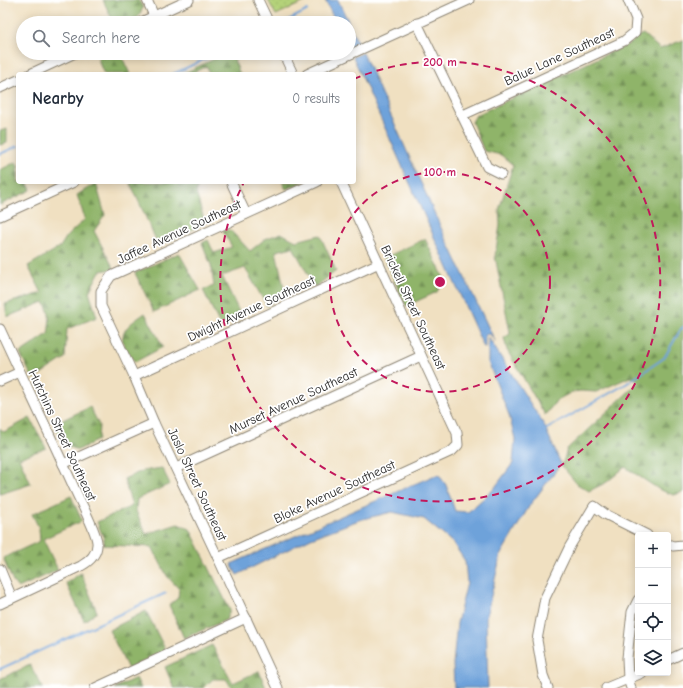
<!DOCTYPE html>
<meta charset="utf-8">
<style>
:root{--surface:#fff;--page:#f6f6f7;--text:#1f2937;--muted:#747a83;--line:#e0e1e3}
body{margin:0;font-family:"Comic Neue",sans-serif;background:var(--page);color:var(--text)}
.controls{position:absolute;right:12px;bottom:12px;display:grid;overflow:hidden;border-radius:4px;box-shadow:0 2px 10px #0003}
.controls button{width:36px;height:36px;display:grid;place-items:center;padding:0;border:0;border-bottom:1px solid var(--line);background:var(--surface);color:var(--text);font:20px sans-serif}
.list{margin:0;padding:0;list-style:none}
h2{display:flex;justify-content:space-between;align-items:center;height:52px;margin:0;padding:0 16px;font-size:17px}
h2 small{font-size:13px;font-weight:400;color:var(--muted)}
.icon{flex:none;width:22px;height:22px;fill:none;stroke:currentColor;stroke-width:2;stroke-linecap:round;stroke-linejoin:round}
.map{position:relative;flex:none;width:683px;height:688px;overflow:hidden}
.search{position:absolute;background:var(--surface);box-shadow:0 2px 10px #0003;left:16px;top:16px;width:340px;height:44px;display:flex;align-items:center;gap:10px;box-sizing:border-box;padding:0 14px;border-radius:22px;color:var(--muted);font-size:15px}
.panel{position:absolute;background:var(--surface);box-shadow:0 2px 10px #0003;left:16px;top:72px;width:340px;height:112px;border-radius:4px}
.map>svg:first-child{display:block}
</style>
<div class="map">
<svg width="683" height="688" viewBox="0 0 683 688">
<defs>
<pattern id="grass-dots" width="8" height="8" patternUnits="userSpaceOnUse"><rect width="8" height="8" fill="#b4d279"/><path d="M2 2h.1M6 6h.1" fill="none" stroke="#9bb469" stroke-width="1.8" stroke-linecap="round"/></pattern>
<pattern id="forest-firs" width="22" height="20" patternUnits="userSpaceOnUse"><rect width="22" height="20" fill="#8fb469"/><path d="M5 1l3.5 6h-7zM16 11l3.5 6h-7z" fill="#759357"/></pattern>
</defs>
<rect width="100%" height="100%" fill="#fff"/>
<filter id="ink" filterUnits="userSpaceOnUse"><feTurbulence type="fractalNoise" baseFrequency=".025" numOctaves="2"/><feDisplacementMap in="SourceGraphic" scale="8" xChannelSelector="R" yChannelSelector="G"/><feConvolveMatrix kernelMatrix="1 2 1 2 8 2 1 2 1" color-interpolation-filters="sRGB"/></filter>
<filter id="wash" filterUnits="userSpaceOnUse"><feTurbulence type="fractalNoise" baseFrequency=".012" numOctaves="4" result="noise"/><feDisplacementMap in="SourceGraphic" scale="16" xChannelSelector="R" yChannelSelector="G"/><feGaussianBlur stdDeviation="0.9" result="paint"/><feColorMatrix in="noise" values="0 0 0 0 0 0 0 0 0 0 0 0 0 0 0 0 0 1.4 0 .05"/><feComposite in="paint" operator="in"/></filter>
<g filter="url(#wash)">
<rect width="100%" height="100%" fill="#f0e0c1"/>
<polygon fill="url(#grass-dots)" stroke="#707e52" points="268,0 309,0 276,15"/>
<g fill="url(#forest-firs)" stroke="#5d704a">
<polygon points="103,0 139,0 143,8 138,17 120,23 114,23"/>
<polygon points="643,34 660,49 683,40 683,492 674,495 660,490 625,467 607,482 589,491 577,484 562,466 567,449 639,382 630,377 596,392 581,391 572,392 557,400 545,415 507,350 504,338 510,334 510,332 495,256 500,225 499,210 513,165 501,155 484,151 472,122 476,115 633,42 634,38"/>
<polygon points="97,53 120,53 130,74 104,74 100,65"/>
<polygon points="227,53 247,53 234,60 240,74 209,74 207,66 189,74 182,74"/>
<polygon points="7,129 7,143 0,145 0,131"/>
<polygon points="16,162 18,166 18,182 27,182 31,190 0,205 0,170"/>
<polygon points="130,182 199,182 196,193 205,223 166,243 156,240"/>
<polygon points="282,182 304,182 286,189"/>
<path d="M96 183 105 215 94 231 114 269 100 271 89 292 97 317 67 329 65 358 33 379 20 353 48 334C50 322 51 313 44 302L7 317 5 304 42 293 28 266 60 247 67 236 85 219 77 195Z"/>
<polygon points="230,230 250,251 265,239 281,233 296,241 320,235 336,271 315,287 293,247 276,251 285,293 267,306 245,268 222,276 242,318 221,327 203,290 214,286 211,265 202,243 208,240 214,253 232,247 223,231"/>
<polygon points="425,239 444,278 437,292 406,306 384,258"/>
<polygon points="179,253 200,290 154,312 135,273"/>
<path d="M145 313 163 347 135 362C131 357 125 349 123 343 120 328 136 320 145 313Z"/>
<polygon points="90,407 99,425 98,440 78,450 64,445 54,424"/>
<polygon points="30,418 46,448 19,458 31,484 0,494 0,428 4,432"/>
<polygon points="162,468 170,484 137,499 136,511 146,534 178,524 190,529 230,610 226,620 184,638 169,605 178,598 179,589 167,576 152,547 104,545 104,539 97,522 132,506 124,479 142,471"/>
<polygon points="71,496 82,521 43,539 58,570 18,588 13,582 3,558 40,541 39,528 32,514"/>
<polygon points="81,573 97,612 84,621 66,583"/>
<polygon points="146,611 166,651 128,669 109,630"/>
<polygon points="212,645 233,683 259,671 266,688 232,688 226,679 213,679 204,688 174,688 165,667"/>
<polygon points="30,665 43,688 0,688 0,679"/>
<polygon points="136,678 141,688 115,688"/>
</g>
<g fill="#6ea2da" stroke="#4c6682">
<polygon points="325,0 338,0 349,23 336,23"/>
<polygon points="349,23 359,46 350,50 349,49"/>
<polygon points="363,53 442,230 495,341 491,335 487,334 485,336 485,347 484,348 353,57"/>
<polygon points="488,337 544,425 561,464 530,505 501,554 486,617 488,688 454,688 453,664 457,623 467,583 465,561 453,543 424,519 392,512 359,520 311,538 237,575 231,564 433,476 439,475 446,485 455,511 468,512 493,490 513,463 515,439 509,415 488,362"/>
</g>
<g fill="none" stroke-linecap="round" stroke-linejoin="round">
<g stroke="#6ea2da" stroke-width="2">
<polyline points="283,23 308,10"/>
<polyline points="173,74 218,53"/>
<polyline points="0,154 18,146"/>
<polyline points="545,430 626,384 664,358 681,329 683,327"/>
<polyline points="0,669 166,593"/>
</g>
</g>
</g>
<g filter="url(#ink)">
<g fill="none" stroke-linecap="round" stroke-linejoin="round">
<defs>
<g id="street">
<polyline points="147,0 154,16"/>
<polyline points="258,0 269,23"/>
<polyline points="139,23 189,0"/>
<polyline points="417,23 487,167 501,174"/>
<polyline points="283,53 293,74"/>
<polyline points="30,74 75,53"/>
<polyline points="307,74 469,0"/>
<polyline points="0,88 18,80"/>
<polyline points="463,115 624,41 635,32 636,19 628,0"/>
<polyline points="231,182 246,214"/>
<polyline points="0,216 74,182"/>
<path d="M0 329C25 383 51 437 76 492 81 503 96 531 97 542 98 554 90 561 81 566L0 604"/>
<polyline points="134,376 379,263"/>
<polyline points="0,381 20,372"/>
<polyline points="63,464 154,423"/>
<polyline points="176,468 421,356"/>
<polyline points="668,544 673,546 683,545"/>
<polyline points="218,558 452,451 458,445 457,433 341,182"/>
<polyline points="0,569 12,598"/>
<polyline points="668,660 683,653"/>
<polyline points="95,688 246,618"/>
<polyline points="278,688 218,558 154,423 134,376 101,306 101,291 111,276 317,182"/>
<polyline points="548,688 543,675 537,640 545,598 570,546 594,506 605,514 647,535"/>
<polyline points="606,688 642,673"/>
<polyline points="631,688 628,679 627,658 632,612 638,600"/>
</g>
</defs>
<use href="#street" stroke="#8e8676" stroke-width="11"/>
<use href="#street" stroke="#fff" stroke-width="9"/>
</g>
</g>
<g fill="none" stroke="#c2185b" stroke-width="2" stroke-dasharray="7 5">
<circle cx="440" cy="282" r="110"/>
<path d="M354 79A220 220 0 1 1 244 182"/>
</g>
<g text-anchor="middle" stroke-width="3.5" stroke-linejoin="round" paint-order="stroke">
<g font-size="13" fill="#2b2b2b" stroke="#fff">
<text transform="translate(559 56) rotate(-25)" y="5">Balue Lane Southeast</text>
<text transform="translate(179 231) rotate(-25)" y="5">Jaffee Avenue Southeast</text>
<text transform="translate(414 307) rotate(65)" y="5">Brickell Street Southeast</text>
<text transform="translate(251 308) rotate(-25)" y="5">Dwight Avenue Southeast</text>
<text transform="translate(293 400) rotate(-25)" y="5">Murset Avenue Southeast</text>
<text transform="translate(63 435) rotate(65)" y="5">Hutchins Street Southeast</text>
<text transform="translate(198 484) rotate(65)" y="5">Jaslo Street Southeast</text>
<text transform="translate(334 491) rotate(-25)" y="5">Bloke Avenue Southeast</text>
</g>
</g>
<circle cx="440" cy="282" r="6" fill="#c2185b" stroke="#fff" stroke-width="2"/>
<g font-size="12" text-anchor="middle" font-weight="bold" fill="#c2185b" stroke="#fff" stroke-width="3.5" stroke-linejoin="round" paint-order="stroke">
<text x="440" y="66">200 m</text>
<text x="440" y="176">100 m</text>
</g>
</svg>
<div class="controls">
<button>+</button>
<button>−</button>
<button><svg class="icon" aria-label="locate" viewBox="0 0 24 24"><circle cx="12" cy="12" r="6"/><path d="M12 2v4M12 18v4M2 12h4M18 12h4"/></svg></button>
<button><svg class="icon" aria-label="layers" viewBox="0 0 24 24"><path d="M12 4l9 5-9 5-9-5zM3 14l9 5 9-5"/></svg></button>
</div>
<div class="search"><svg class="icon" aria-label="search" viewBox="0 0 24 24"><circle cx="10" cy="10" r="6"/><path d="M15 15l6 6"/></svg>Search here</div>
<section class="panel">
<h2>Nearby<small>0 results</small></h2>
<ul class="list">
</ul>
</section>
</div>
